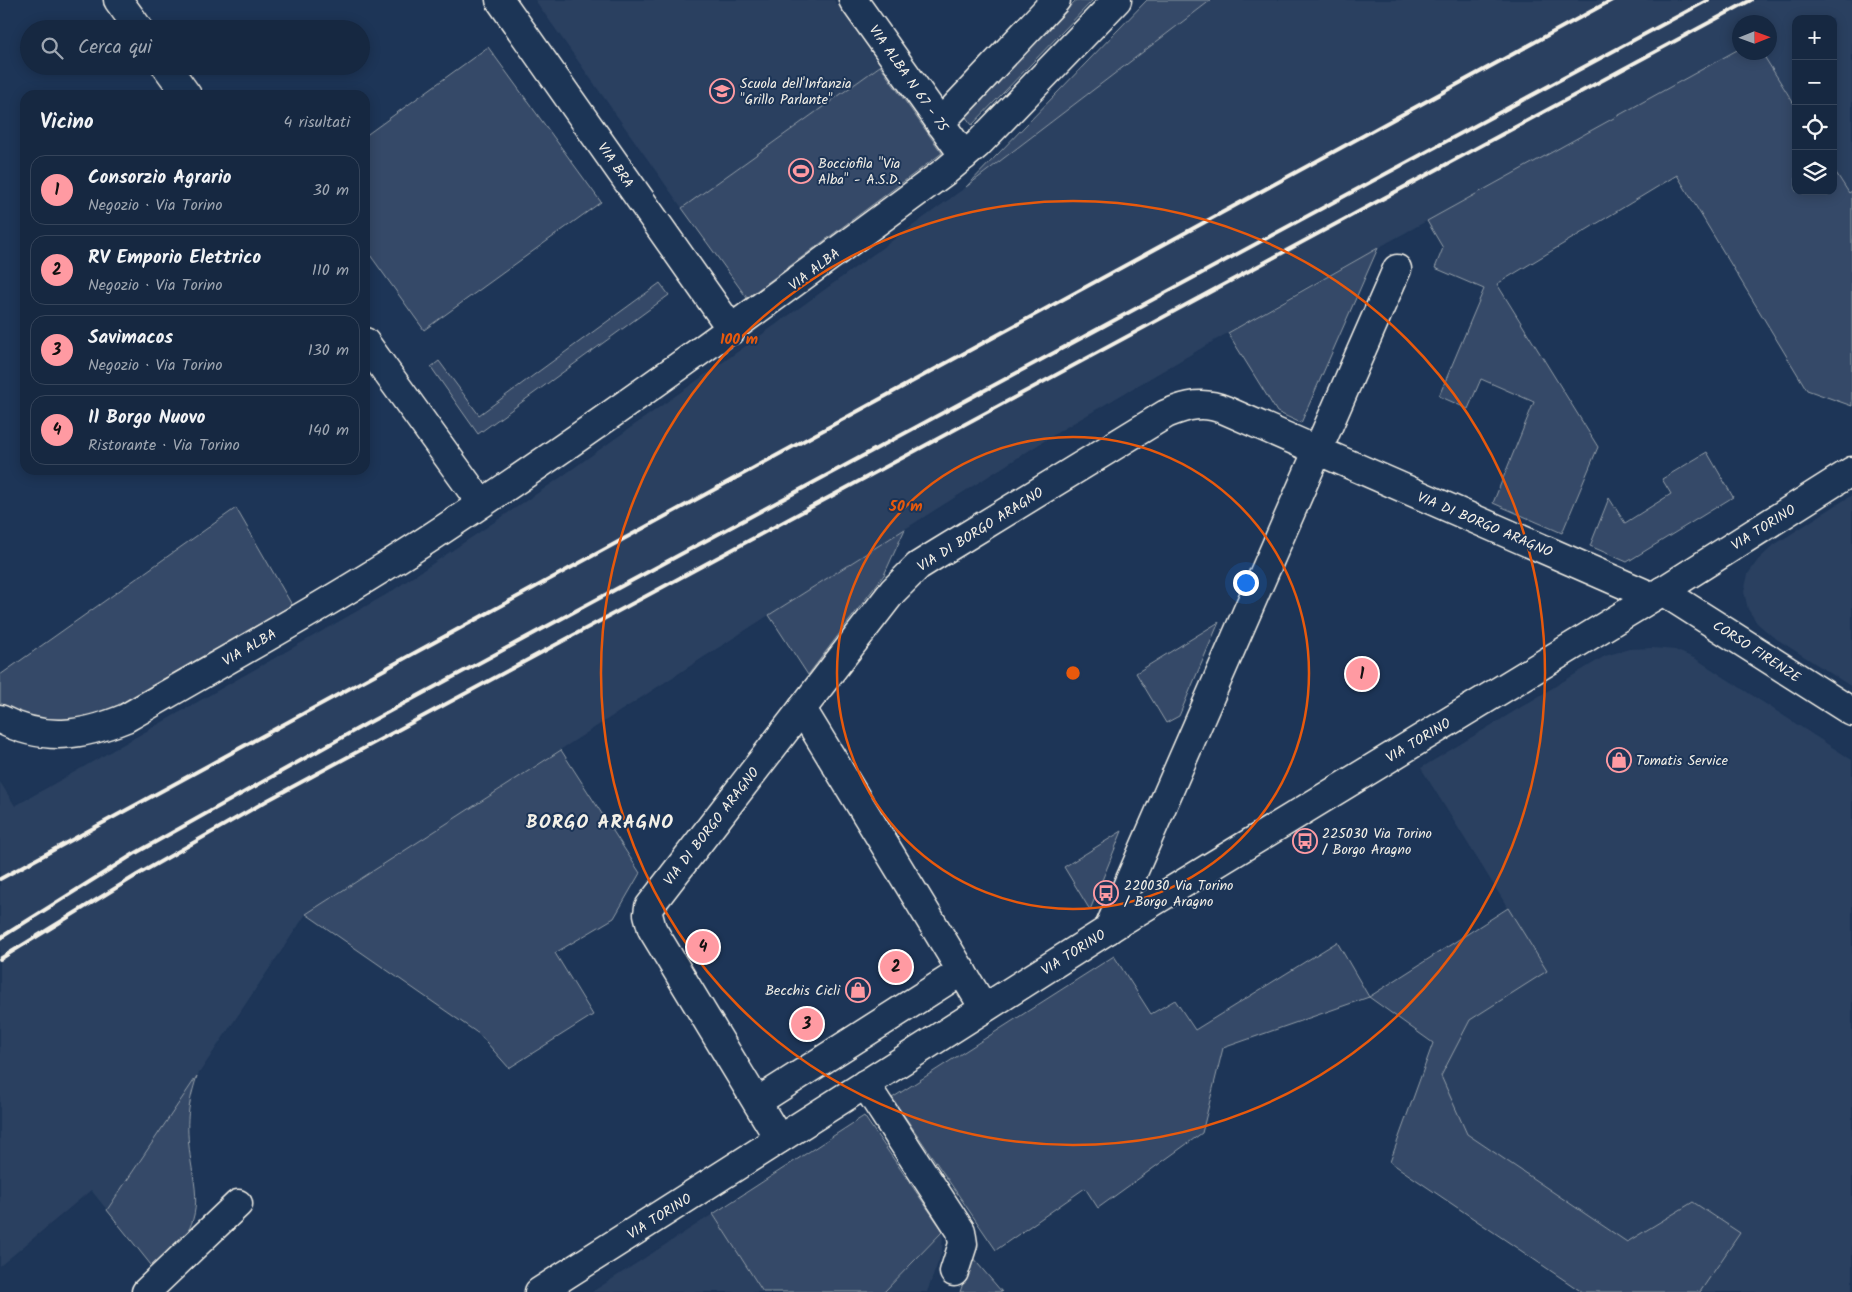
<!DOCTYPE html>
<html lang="it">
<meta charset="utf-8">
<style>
:root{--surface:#162841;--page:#23344c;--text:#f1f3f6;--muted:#9ea6b1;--line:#35445a;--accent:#ff9aa2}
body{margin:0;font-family:Kalam,sans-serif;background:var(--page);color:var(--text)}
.controls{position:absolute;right:15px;top:15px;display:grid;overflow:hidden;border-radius:10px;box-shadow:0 2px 12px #0003}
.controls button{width:45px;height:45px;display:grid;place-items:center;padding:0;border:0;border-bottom:1px solid var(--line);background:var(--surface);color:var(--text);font:25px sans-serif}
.compass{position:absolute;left:1732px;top:15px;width:45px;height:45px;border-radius:50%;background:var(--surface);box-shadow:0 2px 12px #0003;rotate:89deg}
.you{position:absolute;left:1245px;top:582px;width:18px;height:18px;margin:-12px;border:4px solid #fff;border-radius:50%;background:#1a73e8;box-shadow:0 0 0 8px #1a73e833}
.badge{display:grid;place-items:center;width:32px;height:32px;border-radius:50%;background:var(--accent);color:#111;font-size:16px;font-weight:700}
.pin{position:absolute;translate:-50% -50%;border:2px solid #fff;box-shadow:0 1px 5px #0006}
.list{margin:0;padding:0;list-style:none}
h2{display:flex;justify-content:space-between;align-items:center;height:65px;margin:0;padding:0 20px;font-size:21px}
h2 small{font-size:16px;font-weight:400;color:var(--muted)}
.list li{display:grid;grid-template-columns:32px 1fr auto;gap:15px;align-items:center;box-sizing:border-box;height:70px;margin:0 10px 10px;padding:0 10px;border:1px solid var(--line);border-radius:15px}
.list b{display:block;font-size:19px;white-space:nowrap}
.list p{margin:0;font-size:16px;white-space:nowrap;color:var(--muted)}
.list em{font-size:16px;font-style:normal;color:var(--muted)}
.icon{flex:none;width:28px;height:28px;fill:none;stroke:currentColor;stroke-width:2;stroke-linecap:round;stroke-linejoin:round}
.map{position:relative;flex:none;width:1852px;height:1292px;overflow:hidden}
.search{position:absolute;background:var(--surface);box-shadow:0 2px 12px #0003;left:20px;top:20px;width:350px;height:55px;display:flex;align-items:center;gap:12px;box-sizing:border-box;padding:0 18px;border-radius:28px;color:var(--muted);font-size:19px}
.panel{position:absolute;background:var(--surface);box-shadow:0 2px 12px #0003;left:20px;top:90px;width:350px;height:385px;border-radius:15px}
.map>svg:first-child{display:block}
</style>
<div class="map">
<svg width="1852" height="1292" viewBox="0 0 1852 1292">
<rect width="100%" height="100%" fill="#1d3557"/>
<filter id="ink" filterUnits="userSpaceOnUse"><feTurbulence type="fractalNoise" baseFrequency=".02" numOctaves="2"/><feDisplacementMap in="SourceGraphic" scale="10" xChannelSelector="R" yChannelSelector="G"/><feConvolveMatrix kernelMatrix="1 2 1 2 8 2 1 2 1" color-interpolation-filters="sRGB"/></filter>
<g filter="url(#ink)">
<g fill="#2a4060">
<polygon points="535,0 834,0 880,66 682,208"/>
<polygon points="1211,0 1852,0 1852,191 1849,193 1833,168 1833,19 1796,19 1796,107 1762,53 1770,52 1770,22 1740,22 1739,49 1303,289 1063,429 769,615 306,914 107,1210 91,1190 0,1266 0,782 15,806 389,593 554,482 809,301 966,187"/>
<polygon points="1852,495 1852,687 1772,636 1757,623 1748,609 1744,592 1748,574 1758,560 1774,545"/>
<polygon points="1653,648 1675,650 1696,659 1852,760 1852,1292 1581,1292 1390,1162 1433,1043 1369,997 1508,908 1421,768 1605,656 1629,649"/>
<polygon points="713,1214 763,1292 592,1292"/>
<polygon points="943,1231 942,1252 927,1292 884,1292"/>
</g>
<g fill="#354a67" stroke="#949ea8">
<polygon points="1076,0 1093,0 972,125 965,116"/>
<polygon points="1147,0 1211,0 966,187"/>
<polygon points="488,47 601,202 424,330 365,248 365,136"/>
<polygon points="1739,49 1740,52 1762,53 1796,107 1796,191 1833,191 1833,168 1849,193 1852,191 1852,406 1807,390 1677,175 1497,284 1598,447 1562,533 1493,503 1534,402 1481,379 1468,409 1439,396 1484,289 1435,268 1443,248 1427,221"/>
<polygon points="880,66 942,153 747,298 682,208"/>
<polygon points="1378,248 1301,423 1277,412 1228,333"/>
<polygon points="660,283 669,295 478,434 431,367 439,361 479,415"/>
<polygon points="1707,452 1733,497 1627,562 1590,546 1609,498 1625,523 1671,494 1662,479"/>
<path d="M236 508 292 605 112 709C75 724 36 723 0 705V675Z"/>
<polygon points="905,529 884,575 808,675 769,615"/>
<polygon points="1219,622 1179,716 1166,723 1136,673"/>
<polygon points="561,750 640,873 614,918 555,953 593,1015 509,1068 479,1034 306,914"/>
<polygon points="1122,831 1090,910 1064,867"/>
<polygon points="1508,908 1547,971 1470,1020 1441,1076 1467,1134 1627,1242 1693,1202 1740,1233 1700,1292 1582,1292 1390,1162 1433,1043 1369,997 1223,1048 1202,1133 1098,1208 1085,1188 996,1250 892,1098 1114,956 1151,1014 1175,1000 1195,1030 1337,942 1369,997"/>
<path d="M197 1076C186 1110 186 1127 191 1162 194 1180 198 1198 194 1215 189 1238 171 1255 155 1270L107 1210Z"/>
<polygon points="864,1116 943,1231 884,1292 763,1292 713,1214"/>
<polygon points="972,1257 1002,1292 960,1292"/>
</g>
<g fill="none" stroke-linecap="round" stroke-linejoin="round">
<defs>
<g id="minor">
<polyline points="118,0 139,29"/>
<polyline points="500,0 732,330"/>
<polyline points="853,0 964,156"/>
<polyline points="166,66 187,95"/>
<polyline points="940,123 1056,0"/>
<polyline points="365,342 481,503"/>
<polyline points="1662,591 1852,712"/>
<polyline points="802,709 984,1008"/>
<path d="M0 719C44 742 82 736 126 718 229 658 334 601 433 536 609 420 778 295 947 170L978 144 1117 0"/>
<polyline points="1108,930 1397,269"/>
<polyline points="865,1084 961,1231 963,1244 954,1272"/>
<polyline points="757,1102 962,971"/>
<path d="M779 1139 652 929 648 914 649 907 893 591 918 566 934 556 1166 414C1187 405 1204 401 1225 410L1653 597"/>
<polyline points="146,1292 238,1204"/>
</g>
<polyline id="major" points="539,1292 1117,924 1653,597 1852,471"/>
</defs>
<use href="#minor" stroke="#f4f1e8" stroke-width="31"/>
<use href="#major" stroke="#f4f1e8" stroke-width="31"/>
<use href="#minor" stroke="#1d3557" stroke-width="28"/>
<use href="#major" stroke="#1d3557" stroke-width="28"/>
<g stroke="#f4f1e8" stroke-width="4">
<polyline points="0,879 1612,0"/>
<polyline points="0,938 134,854 366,724 1708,0"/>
<polyline points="0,959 137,875 268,800 1751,0"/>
</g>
</g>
</g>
<g fill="none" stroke="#e8590c" stroke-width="2.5">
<circle cx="1073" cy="673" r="236"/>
<circle cx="1073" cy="673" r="472"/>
</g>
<defs>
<symbol id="school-ring" viewBox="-11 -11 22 22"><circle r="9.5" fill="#1d3557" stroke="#ff9aa2" stroke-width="1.5"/><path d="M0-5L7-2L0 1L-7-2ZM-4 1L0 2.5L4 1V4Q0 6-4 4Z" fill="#ff9aa2"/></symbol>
<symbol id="stadium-ring" viewBox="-11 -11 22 22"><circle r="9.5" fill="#1d3557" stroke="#ff9aa2" stroke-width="1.5"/><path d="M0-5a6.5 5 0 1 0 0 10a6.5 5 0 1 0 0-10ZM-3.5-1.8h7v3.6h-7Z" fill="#ff9aa2"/></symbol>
<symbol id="shop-ring" viewBox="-11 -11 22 22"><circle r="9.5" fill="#1d3557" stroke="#ff9aa2" stroke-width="1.5"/><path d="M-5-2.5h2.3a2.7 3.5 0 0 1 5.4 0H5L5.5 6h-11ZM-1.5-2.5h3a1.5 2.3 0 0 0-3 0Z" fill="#ff9aa2"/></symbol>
<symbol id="bus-ring" viewBox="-11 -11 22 22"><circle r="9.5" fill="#1d3557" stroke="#ff9aa2" stroke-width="1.5"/><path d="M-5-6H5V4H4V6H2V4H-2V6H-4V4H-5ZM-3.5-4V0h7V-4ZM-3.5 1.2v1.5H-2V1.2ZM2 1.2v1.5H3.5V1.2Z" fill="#ff9aa2"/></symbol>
</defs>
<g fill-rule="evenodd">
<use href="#school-ring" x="708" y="77" width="28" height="28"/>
<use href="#stadium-ring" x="787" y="157" width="28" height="28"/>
<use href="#shop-ring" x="1605" y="746" width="28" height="28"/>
<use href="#bus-ring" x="1291" y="827" width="28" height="28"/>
<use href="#bus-ring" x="1092" y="879" width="28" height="28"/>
<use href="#shop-ring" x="844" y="976" width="28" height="28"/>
</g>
<g text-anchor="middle" stroke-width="4" stroke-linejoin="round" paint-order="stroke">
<g font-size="14" fill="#f4f1e8" stroke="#1d3557">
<text transform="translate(909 78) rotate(55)" y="5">VIA ALBA N 67 - 75</text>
<text transform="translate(616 165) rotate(55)" y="5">VIA BRA</text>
<text transform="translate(814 269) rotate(-37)" y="5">VIA ALBA</text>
<text transform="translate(1485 524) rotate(23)" y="5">VIA DI BORGO ARAGNO</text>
<text transform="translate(1763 527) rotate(-32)" y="5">VIA TORINO</text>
<text transform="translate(980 529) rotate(-32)" y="5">VIA DI BORGO ARAGNO</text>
<text transform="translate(249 647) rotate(-30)" y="5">VIA ALBA</text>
<text transform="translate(1757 651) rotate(33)" y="5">CORSO FIRENZE</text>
<text transform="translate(1418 740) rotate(-31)" y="5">VIA TORINO</text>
<text transform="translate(711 826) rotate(-52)" y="5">VIA DI BORGO ARAGNO</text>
<text transform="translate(1073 952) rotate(-32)" y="5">VIA TORINO</text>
<text transform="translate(659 1216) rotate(-32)" y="5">VIA TORINO</text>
</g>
<g font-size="14" fill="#f4f1e8" stroke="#1d3557" text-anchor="start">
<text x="740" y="88">Scuola dell'Infanzia<tspan x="740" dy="16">"Grillo Parlante"</tspan></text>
<text x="818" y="168">Bocciofila "Via<tspan x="818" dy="16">Alba" - A.S.D.</tspan></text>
<text x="1636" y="765">Tomatis Service</text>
<text x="1322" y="838">225030 Via Torino<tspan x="1322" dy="16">/ Borgo Aragno</tspan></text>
<text x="1124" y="890">220030 Via Torino<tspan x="1124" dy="16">/ Borgo Aragno</tspan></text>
<text x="840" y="995" text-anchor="end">Becchis Cicli</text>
</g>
<g font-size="19" font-weight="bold" letter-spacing="1" fill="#f4f1e8" stroke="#1d3557">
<text x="600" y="828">BORGO ARAGNO</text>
</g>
</g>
<circle cx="1073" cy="673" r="8" fill="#e8590c" stroke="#1d3557" stroke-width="2.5"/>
<g font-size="15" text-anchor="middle" font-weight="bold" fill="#e8590c" stroke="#1d3557" stroke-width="4" stroke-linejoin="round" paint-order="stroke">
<text x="739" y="344">100 m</text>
<text x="906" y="511">50 m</text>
</g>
</svg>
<div class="controls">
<button>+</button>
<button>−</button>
<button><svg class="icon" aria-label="locate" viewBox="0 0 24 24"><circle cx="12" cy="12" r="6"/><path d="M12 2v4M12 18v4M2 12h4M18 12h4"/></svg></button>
<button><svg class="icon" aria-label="layers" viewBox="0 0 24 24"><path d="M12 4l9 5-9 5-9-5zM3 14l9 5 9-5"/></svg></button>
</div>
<svg class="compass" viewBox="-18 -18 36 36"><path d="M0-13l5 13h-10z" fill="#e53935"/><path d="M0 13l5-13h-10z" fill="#9ea6b1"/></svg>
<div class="you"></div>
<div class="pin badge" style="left:1362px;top:674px">1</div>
<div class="pin badge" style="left:896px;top:967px">2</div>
<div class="pin badge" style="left:807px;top:1024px">3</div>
<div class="pin badge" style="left:703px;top:947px">4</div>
<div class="search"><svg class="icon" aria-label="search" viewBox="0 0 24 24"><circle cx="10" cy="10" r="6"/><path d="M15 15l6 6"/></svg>Cerca qui</div>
<section class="panel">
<h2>Vicino<small>4 risultati</small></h2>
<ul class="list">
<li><span class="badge">1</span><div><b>Consorzio Agrario</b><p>Negozio · Via Torino</p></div><em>30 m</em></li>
<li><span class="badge">2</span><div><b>RV Emporio Elettrico</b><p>Negozio · Via Torino</p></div><em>110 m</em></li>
<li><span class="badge">3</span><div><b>Savimacos</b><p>Negozio · Via Torino</p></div><em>130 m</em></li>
<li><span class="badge">4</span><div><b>Il Borgo Nuovo</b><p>Ristorante · Via Torino</p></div><em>140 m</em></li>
</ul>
</section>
</div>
